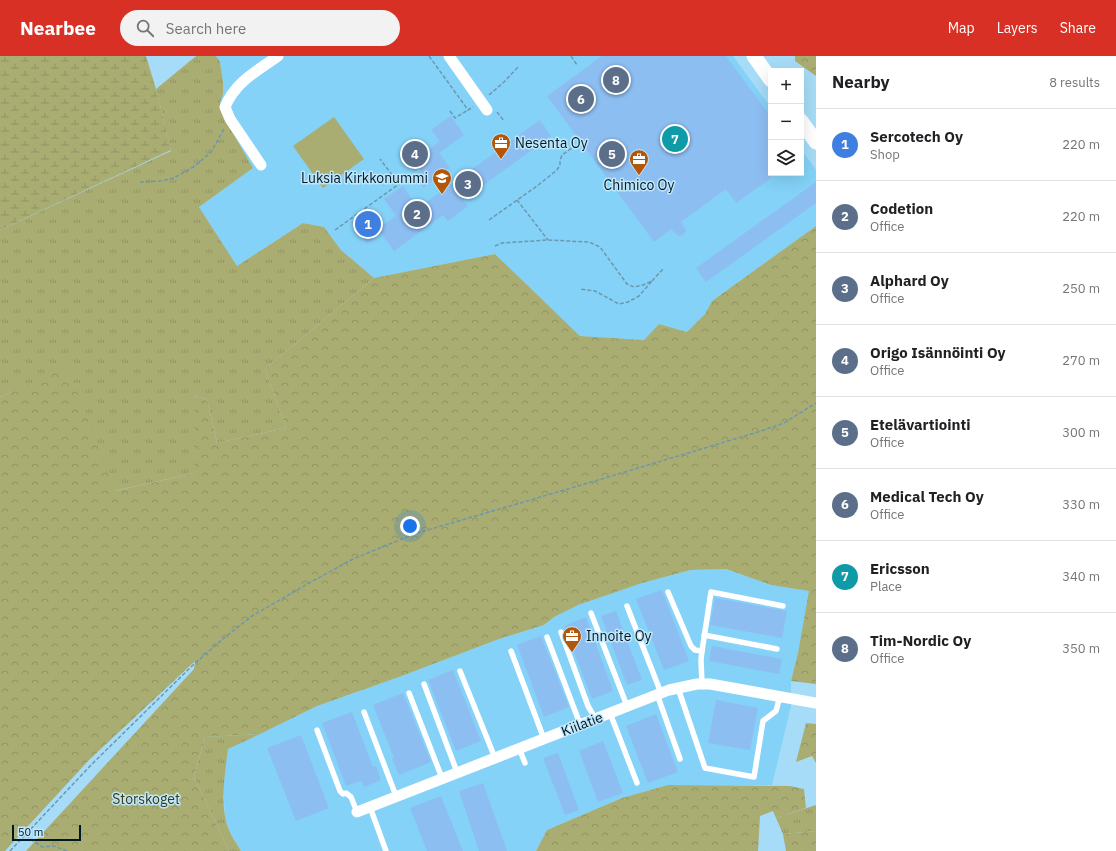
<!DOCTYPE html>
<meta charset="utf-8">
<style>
:root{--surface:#fff;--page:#f2f2f2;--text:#202124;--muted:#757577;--line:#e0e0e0;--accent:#d93025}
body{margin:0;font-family:"IBM Plex Sans",sans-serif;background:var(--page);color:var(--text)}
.controls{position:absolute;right:12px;top:12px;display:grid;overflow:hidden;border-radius:0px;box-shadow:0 4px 16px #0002}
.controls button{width:36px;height:36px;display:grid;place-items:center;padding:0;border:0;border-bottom:1px solid var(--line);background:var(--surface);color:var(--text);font:20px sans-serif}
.scale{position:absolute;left:12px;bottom:10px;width:69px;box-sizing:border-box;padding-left:4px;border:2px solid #001724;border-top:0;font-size:11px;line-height:14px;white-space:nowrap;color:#001724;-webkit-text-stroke:3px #bfe7fb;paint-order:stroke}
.you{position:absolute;left:410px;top:470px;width:14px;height:14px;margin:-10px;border:3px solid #fff;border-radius:50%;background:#1a73e8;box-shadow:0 0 0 6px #1a73e833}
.badge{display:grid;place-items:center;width:26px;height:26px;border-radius:50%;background:var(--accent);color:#fff;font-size:13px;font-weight:700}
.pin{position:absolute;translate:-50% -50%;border:2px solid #fff;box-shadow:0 1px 4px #0006}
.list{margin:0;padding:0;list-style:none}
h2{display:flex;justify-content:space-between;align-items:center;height:52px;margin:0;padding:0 16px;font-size:17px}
h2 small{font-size:13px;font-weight:400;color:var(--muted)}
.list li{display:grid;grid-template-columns:26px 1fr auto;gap:12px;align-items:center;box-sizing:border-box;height:72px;padding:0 16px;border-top:1px solid var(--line)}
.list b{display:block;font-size:15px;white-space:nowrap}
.list p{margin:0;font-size:13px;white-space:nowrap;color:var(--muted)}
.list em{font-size:13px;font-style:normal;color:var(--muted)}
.icon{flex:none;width:22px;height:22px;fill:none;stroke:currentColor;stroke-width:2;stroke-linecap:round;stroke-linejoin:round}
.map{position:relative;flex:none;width:816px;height:795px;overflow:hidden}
header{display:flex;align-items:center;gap:24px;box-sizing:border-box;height:56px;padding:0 20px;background:var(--accent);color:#fff}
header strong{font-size:19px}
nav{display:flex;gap:22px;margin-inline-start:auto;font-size:14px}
.search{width:280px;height:36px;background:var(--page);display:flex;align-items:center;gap:10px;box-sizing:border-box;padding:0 14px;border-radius:22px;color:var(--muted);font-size:15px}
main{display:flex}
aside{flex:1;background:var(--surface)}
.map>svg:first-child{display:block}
</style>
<header>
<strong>Nearbee</strong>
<div class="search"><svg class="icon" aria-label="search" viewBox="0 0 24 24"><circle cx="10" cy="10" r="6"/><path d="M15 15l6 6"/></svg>Search here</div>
<nav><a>Map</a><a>Layers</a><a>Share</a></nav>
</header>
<main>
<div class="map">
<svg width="816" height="795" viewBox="0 0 816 795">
<defs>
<pattern id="grass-tufts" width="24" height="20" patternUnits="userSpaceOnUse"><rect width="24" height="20" fill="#aaad71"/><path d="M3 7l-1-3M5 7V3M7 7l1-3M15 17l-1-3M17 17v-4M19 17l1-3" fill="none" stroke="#909462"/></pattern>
<pattern id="forest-crowns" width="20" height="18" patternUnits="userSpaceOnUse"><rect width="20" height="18" fill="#aaad71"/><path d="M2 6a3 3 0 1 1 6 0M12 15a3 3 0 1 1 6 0" fill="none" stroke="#909462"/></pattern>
<pattern id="wetland-marsh" width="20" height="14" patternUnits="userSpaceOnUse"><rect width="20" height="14" fill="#aaad71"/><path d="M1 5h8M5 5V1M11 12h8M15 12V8" fill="none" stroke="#909462"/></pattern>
</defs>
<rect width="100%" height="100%" fill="#a6dcf7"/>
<g fill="#84d2f8">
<polygon points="216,0 733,0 771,52 771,117 801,117 801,93 816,114 816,170 712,245 705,258 687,276 659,268 644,284 580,280 495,198 374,222 341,194 324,171 303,167 237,210 199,151 253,112 221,56 220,47 223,38 223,26 220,6"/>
<polygon points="726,513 771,529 810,535 798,597 791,625 791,650 772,729 668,729 622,742 547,774 536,795 241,795 229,774 225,761 223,727 228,693 317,650 399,621 499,583 544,569 554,561 577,549 642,527 692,514"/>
</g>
<g fill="url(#grass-tufts)">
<polygon points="196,0 216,0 220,6 223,26 223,38 220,47 221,56 253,112 199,151 237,210 303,167 324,171 341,194 374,222 265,313 286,372 217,387 207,343 194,340 194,417 114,435 68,312 0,341 0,174 171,95 156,33"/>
<path d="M260 678 228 693C225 718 219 750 229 774 232 781 237 788 241 795H229L194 721 205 681Z"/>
<polygon points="816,749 816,775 783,778 776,762"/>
</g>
<g fill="url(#forest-crowns)">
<polygon points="795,0 816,0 816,20 795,5"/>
<polygon points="816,170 816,628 791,625 798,597 809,535 771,529 726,513 691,514 642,527 578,549 554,561 544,569 499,583 399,621 317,650 260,678 205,681 194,721 229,795 26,795 194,613 195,605 89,704 5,795 0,795 0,341 68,311 115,435 194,417 194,340 207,343 217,387 286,372 265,313 374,222 495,198 580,280 644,284 659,268 687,276 705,258 712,245"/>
<polygon points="806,667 816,668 816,707 812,700 796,706"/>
<polygon points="668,729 790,730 804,733 806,752 776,762 773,755 760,760 758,795 536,795 547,774 622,742"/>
<polygon points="816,775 816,795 786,795 783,778"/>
</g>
<polygon fill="url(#wetland-marsh)" points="0,0 146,0 156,33 171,94 0,174"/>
<polygon fill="#aaad71" points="334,61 364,103 323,132 293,90"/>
<g fill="#8dbef2">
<polygon points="602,0 726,0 771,61 771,101 767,104 771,110 771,122 736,147 726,133 681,166 686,174 683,179 680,180 677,179 671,173 654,186 547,40"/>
<polygon points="451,60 464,79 439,97 450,112 423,132 420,125 420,111 414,116 400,97 418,83 427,95 440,85 431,74"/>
<polygon points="540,64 551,80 463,144 468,150 448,165 443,159 394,195 381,177 367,187 351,166 371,152 383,169 396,160 384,143 403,130 418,152"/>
<polygon points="816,126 816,147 706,226 696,212"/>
<polygon points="662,534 689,605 664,614 636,543"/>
<polygon points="715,542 787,555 782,582 710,569"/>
<polygon points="616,555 642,624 627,629 601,560"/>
<polygon points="586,561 613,635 592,643 564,570"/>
<polygon points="541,580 569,651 544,661 517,589"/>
<polygon points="712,590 782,603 779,618 709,605"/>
<polygon points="453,614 481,685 456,695 428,624"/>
<polygon points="403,637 431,706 399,719 392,703 394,702 373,649"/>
<polygon points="716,644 758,652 750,694 708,687"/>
<polygon points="352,656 373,711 376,710 381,724 364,731 361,725 346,730 322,667"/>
<polygon points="656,658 678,716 648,727 626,670"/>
<polygon points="301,679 329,752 296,765 267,692"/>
<polygon points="603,685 623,737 598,746 579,695"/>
<polygon points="558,697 579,754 565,759 543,702"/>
<polygon points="483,727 507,795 479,795 459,735"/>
<polygon points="441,740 463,795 427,795 410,752"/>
</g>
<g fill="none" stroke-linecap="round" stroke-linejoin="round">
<g stroke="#6c97ad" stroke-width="1.5" stroke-dasharray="4 2" stroke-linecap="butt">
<polyline points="429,0 468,54 473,51"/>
<polyline points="571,0 577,9"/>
<polyline points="489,39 504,26 519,10"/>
<polyline points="450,55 455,62 468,54"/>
<polyline points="497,56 504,65"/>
<polyline points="140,126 161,125 174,122 195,110 211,96 224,73"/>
<polyline points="517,144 548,184"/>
<polyline points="489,164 537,130 557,114 560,109 560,105 562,99 572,92"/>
<polyline points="335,174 399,128 380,103"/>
<polyline points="495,190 502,187 548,184 589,186 600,191 627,228 634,231 643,229 652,225 639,240 628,246 619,248 595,235 580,233"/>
<polyline points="652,225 663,213"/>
<polyline points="26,779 30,783 42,791 54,790 67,795"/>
<polyline points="10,795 92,708 193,609 224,582 252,560 311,526 353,503 414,478 578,430 758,376 784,367 816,347"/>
</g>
<g stroke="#fff" stroke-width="5.5">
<polyline points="668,536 691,590 695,594 702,595"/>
<polyline points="627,550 661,637"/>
<polyline points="591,557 627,650"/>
<polyline points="561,576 588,650 595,662"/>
<polyline points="704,579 777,593"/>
<polyline points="547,581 580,668"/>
<polyline points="511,595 544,683"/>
<polyline points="460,615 495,702"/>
<polyline points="424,628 457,716"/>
<polyline points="702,628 701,604 702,595 711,536 783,550"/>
<polyline points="678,632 705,712 754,721 763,665 776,655 780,640"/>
<polyline points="409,637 442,722"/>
<polyline points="657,638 680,703"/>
<polyline points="364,656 396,740"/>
<polyline points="610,657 637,727"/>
<polyline points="317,674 340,735 343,738 346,737 351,741 357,756"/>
<polyline points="519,692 525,707"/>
<polyline points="370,751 386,795"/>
</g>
<g stroke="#fff" stroke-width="11">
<polyline points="449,0 487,54"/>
<path d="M261 109 230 63 225 51C235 26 257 15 278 0"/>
<polyline points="357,756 669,634 697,628 710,628 816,647"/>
</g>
<g stroke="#fff" stroke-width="15">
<polyline points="754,0 771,24"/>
<polyline points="801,65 816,86"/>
</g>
</g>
<defs>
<symbol id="office-pin" viewBox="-11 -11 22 30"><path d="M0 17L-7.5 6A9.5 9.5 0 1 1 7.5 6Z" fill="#b45607" stroke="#bfe7fb"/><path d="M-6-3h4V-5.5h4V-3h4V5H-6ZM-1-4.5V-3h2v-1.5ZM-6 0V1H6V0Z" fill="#fff"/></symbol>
<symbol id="school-pin" viewBox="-11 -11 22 30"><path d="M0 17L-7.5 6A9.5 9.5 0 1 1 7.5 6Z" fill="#b45607" stroke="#bfe7fb"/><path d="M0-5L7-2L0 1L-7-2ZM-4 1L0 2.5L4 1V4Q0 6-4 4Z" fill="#fff"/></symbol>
</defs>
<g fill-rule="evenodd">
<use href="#office-pin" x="490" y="76" width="22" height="30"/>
<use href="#office-pin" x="628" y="92" width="22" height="30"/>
<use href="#school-pin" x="431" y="111" width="22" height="30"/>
<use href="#office-pin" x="561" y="569" width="22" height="30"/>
</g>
<g text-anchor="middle" stroke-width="3" stroke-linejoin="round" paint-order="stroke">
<g font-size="14" fill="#001724" stroke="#bfe7fb" text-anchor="start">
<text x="515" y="92">Nesenta Oy</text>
<text x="428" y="127" text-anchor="end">Luksia Kirkkonummi</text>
<text x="639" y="134" text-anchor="middle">Chimico Oy</text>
<text x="586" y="585">Innoite Oy</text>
</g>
<g font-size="14" fill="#001724" stroke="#bfe7fb">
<text transform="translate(582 668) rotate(-21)" y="5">Kiilatie</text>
</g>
<g font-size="14" fill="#383912" stroke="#bfe7fb">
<text x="146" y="748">Storskoget</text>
</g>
</g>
</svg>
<div class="controls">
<button>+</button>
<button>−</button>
<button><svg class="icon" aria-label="layers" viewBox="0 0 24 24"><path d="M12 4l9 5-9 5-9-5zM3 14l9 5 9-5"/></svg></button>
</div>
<div class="scale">50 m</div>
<div class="you"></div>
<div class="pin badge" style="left:368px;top:168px;background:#3f7fe0">1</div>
<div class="pin badge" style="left:417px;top:158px;background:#5c6f8a">2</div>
<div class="pin badge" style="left:468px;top:128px;background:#5c6f8a">3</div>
<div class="pin badge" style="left:415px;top:98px;background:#5c6f8a">4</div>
<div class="pin badge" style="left:612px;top:98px;background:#5c6f8a">5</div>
<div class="pin badge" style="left:581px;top:43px;background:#5c6f8a">6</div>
<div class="pin badge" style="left:675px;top:83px;background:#0f9aa8">7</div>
<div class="pin badge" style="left:616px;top:24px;background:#5c6f8a">8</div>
</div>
<aside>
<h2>Nearby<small>8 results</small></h2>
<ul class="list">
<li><span class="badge" style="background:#3f7fe0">1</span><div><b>Sercotech Oy</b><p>Shop</p></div><em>220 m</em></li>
<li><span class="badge" style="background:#5c6f8a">2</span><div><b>Codetion</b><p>Office</p></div><em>220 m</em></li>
<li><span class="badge" style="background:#5c6f8a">3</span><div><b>Alphard Oy</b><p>Office</p></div><em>250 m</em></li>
<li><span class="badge" style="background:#5c6f8a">4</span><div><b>Origo Isännöinti Oy</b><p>Office</p></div><em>270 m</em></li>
<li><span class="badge" style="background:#5c6f8a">5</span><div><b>Etelävartiointi</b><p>Office</p></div><em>300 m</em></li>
<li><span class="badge" style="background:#5c6f8a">6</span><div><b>Medical Tech Oy</b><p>Office</p></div><em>330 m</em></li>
<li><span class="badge" style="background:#0f9aa8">7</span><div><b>Ericsson</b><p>Place</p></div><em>340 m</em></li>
<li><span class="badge" style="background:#5c6f8a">8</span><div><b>Tim-Nordic Oy</b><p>Office</p></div><em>350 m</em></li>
</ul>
</aside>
</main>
